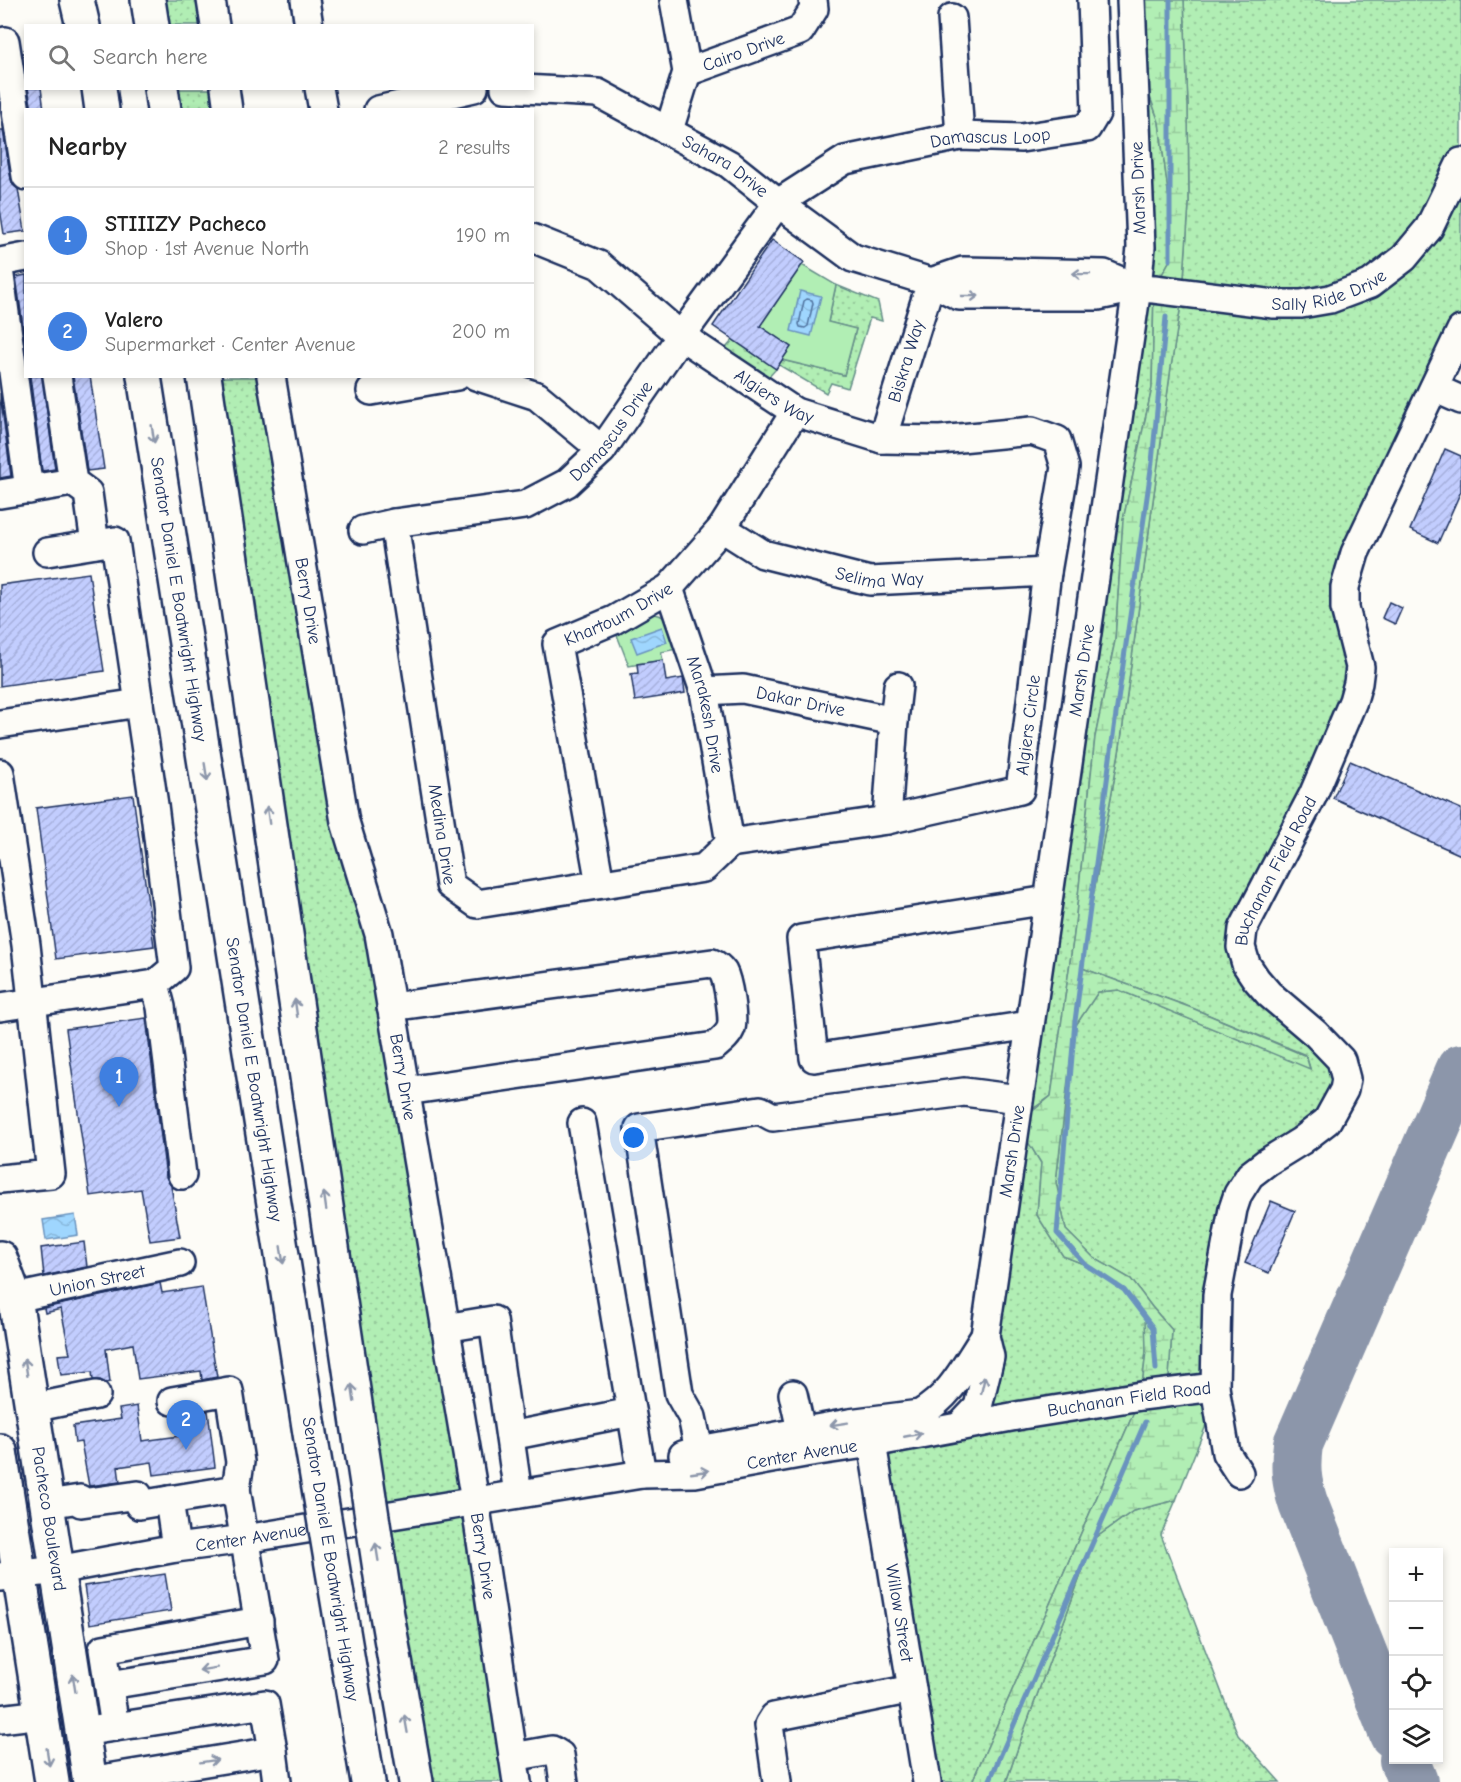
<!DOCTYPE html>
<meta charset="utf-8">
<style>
:root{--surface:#fff;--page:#f2f2f2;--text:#222;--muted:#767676;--line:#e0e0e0;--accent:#c8321e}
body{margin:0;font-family:"Comic Neue",sans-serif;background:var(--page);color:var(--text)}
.controls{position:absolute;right:18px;bottom:18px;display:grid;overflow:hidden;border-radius:0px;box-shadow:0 3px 9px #0003}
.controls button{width:54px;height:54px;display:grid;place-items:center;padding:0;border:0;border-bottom:2px solid var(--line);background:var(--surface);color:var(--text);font:30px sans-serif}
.you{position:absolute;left:634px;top:1138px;width:21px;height:21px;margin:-15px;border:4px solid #fff;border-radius:50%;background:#1a73e8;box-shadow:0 0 0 9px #1a73e833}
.badge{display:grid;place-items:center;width:39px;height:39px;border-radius:50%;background:var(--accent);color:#fff;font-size:20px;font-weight:700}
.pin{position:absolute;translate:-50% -50px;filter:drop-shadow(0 2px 3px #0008)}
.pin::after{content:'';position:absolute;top:32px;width:21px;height:18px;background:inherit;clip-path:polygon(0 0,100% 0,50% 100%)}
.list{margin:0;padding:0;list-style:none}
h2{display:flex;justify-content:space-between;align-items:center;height:78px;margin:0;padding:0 24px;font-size:26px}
h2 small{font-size:20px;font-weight:400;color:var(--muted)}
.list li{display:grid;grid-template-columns:39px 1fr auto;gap:18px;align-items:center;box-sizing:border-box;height:96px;padding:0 24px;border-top:2px solid var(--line)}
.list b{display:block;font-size:22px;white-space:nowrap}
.list p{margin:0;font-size:20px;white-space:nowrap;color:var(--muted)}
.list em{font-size:20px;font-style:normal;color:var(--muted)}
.icon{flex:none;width:33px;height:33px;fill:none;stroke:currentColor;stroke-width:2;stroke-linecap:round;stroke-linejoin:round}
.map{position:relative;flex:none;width:1461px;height:1782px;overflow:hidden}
.search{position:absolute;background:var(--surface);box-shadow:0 3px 9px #0003;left:24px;top:24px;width:510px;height:66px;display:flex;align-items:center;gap:15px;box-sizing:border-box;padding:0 21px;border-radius:0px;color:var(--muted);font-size:22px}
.panel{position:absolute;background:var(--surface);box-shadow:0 3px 9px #0003;left:24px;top:108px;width:510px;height:270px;border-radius:0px}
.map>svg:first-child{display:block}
</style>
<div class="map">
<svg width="1461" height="1782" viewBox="0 0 1461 1782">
<defs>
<pattern id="green-dots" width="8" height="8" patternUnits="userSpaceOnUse" patternTransform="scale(1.5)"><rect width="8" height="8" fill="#b1eeb4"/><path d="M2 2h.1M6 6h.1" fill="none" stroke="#98cc9d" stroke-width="1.8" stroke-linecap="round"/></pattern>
<pattern id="wetland-marsh" width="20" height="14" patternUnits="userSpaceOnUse" patternTransform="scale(1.5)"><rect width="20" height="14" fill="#b1eeb4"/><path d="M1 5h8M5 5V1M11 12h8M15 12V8" fill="none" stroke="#98cc9d"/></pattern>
<pattern id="water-waves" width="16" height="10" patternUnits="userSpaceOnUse" patternTransform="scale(1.5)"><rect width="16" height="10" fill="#9fd6fe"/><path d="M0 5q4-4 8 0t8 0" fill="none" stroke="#88b8dc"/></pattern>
<pattern id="building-hatch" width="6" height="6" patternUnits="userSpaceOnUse" patternTransform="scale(1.5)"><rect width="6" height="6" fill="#c2cdfe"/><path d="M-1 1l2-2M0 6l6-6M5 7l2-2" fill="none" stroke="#a6b0dc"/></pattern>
</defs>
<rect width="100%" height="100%" fill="#fdfcf7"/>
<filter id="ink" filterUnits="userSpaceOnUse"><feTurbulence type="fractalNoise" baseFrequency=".0167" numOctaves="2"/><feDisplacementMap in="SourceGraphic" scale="12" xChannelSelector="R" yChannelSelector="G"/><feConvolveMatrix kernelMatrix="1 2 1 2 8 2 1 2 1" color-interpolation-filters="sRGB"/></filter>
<g filter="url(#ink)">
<g fill="url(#green-dots)" stroke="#668e89" stroke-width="1.5">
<polygon points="148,0 211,0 215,25 152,25"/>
<polygon points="1184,0 1461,0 1461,162 1447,193 1461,201 1461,330 1355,553 1360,667 1241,947 1316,1034 1344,1090 1250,1175 1215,1387 1168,1392 1172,1330 1152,1307 1131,1279 1094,1258 1066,1230 1056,1182 1074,1028 1098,992 1119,990 1310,1068 1306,1055 1192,1008 1082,968 1086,936 1120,747 1171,367 1183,292 1189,204 1188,107"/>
<polygon points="1133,49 1159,122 1170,207 1170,260 1154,289 1152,388 1123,520 1115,641 1095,737 1074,934 1051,1096 1016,1121 1041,1163 1037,1215 1063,1256 1086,1265 1124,1290 1146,1318 1146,1351 1141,1396 972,1782 927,1782 872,1443 963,1418 978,1407 990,1357 985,1336 1137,288 1141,247"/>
<polygon points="161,89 225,89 228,109 164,109"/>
<polygon points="836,285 878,302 882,321 870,318 848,388 831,383 826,393 779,365 782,360 844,375 856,329 828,322"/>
<polygon points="733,340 776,369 766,380 726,348"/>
<polygon points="204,377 271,377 379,934 517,1782 416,1782"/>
<polygon points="1176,1500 1161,1535 1238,1735 1280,1782 1006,1782 1021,1739 1094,1539 1133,1511"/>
</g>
<polygon fill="url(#wetland-marsh)" stroke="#668e89" stroke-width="1.5" points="1131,0 1184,0 1188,107 1189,204 1183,292 1171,367 1120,747 1086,936 1082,968 1192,1008 1306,1056 1310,1069 1119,990 1098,992 1074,1028 1056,1182 1066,1230 1094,1258 1131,1279 1152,1307 1172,1330 1168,1392 1215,1387 1205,1428 1176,1500 1133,1511 1094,1539 1021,1739 1006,1782 972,1782 1141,1396 1146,1351 1145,1318 1124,1290 1086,1265 1063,1256 1037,1215 1041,1163 1017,1124 1051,1096 1074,934 1095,737 1115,641 1123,520 1152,388 1154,289 1170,260 1170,207 1159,122 1133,49"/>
<g fill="#b1eeb4" stroke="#668e89" stroke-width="1.5">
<polygon points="802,265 836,285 828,322 856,329 844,375 782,360 791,347 760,326"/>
<polygon points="653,614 659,615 667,619 677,649 661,652 663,660 629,666 615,630"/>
</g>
<g fill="url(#water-waves)" stroke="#6a93be" stroke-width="1.5">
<polygon points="800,291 821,296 811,336 791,331"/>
<polygon points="662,627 667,642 637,653 631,638"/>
<polygon points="75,1215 78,1235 46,1240 43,1220"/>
</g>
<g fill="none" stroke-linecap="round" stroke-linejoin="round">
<polygon stroke="#50729e" stroke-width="1.5" points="807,299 812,300 813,303 808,326 805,328 800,327 799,324 804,301"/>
<g stroke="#6a93be" stroke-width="5">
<polyline points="1170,0 1170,260"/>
<polyline points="1156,1369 1153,1328 1124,1290 1086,1265 1057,1233 1075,1021 1114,728 1152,462 1166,317"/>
<polyline points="989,1782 1145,1422"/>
</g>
<g stroke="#8c96aa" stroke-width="50">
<path d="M1394 1734 1303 1503C1296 1481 1295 1467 1298 1444L1461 1069"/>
<polyline points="1404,1760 1413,1782"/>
</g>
</g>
<g fill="url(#building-hatch)" stroke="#1b2f5e" stroke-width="1.5">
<polygon points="28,88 41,88 44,110 32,110"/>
<polygon points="0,130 3,130 11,179 13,185 18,189 25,231 4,234 0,209"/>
<polygon points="772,240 804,262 760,326 791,347 776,369 713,326"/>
<polygon points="26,275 26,347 16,277"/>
<polygon points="30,376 42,376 55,469 42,471"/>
<polygon points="73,376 90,376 104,469 87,471"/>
<polygon points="0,393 11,476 0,478"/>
<polygon points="1445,449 1461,456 1461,491 1438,543 1410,530"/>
<polygon points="89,573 104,671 0,686 0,585"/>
<polygon points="1389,602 1402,608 1395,624 1382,618"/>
<polygon points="663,660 666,681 683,678 685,693 635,701 631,674 638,673 637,664"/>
<polygon points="1350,761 1461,809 1461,855 1333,798"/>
<polygon points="133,795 154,946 56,959 36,808"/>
<polygon points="146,1018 166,1177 171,1186 180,1237 150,1241 141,1189 90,1196 66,1029"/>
<polygon points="1271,1201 1295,1211 1269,1273 1245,1263"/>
<polygon points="84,1242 87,1267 44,1276 41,1248"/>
<polygon points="160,1283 162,1293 202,1287 217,1377 202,1380 201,1371 138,1379 133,1344 106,1349 110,1382 106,1383 100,1380 93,1380 92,1372 61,1375 58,1355 70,1354 61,1309 45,1313 44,1308"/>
<polygon points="137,1406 142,1441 187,1435 185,1415 208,1411 215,1467 154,1475 152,1462 118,1467 120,1482 89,1486 81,1442 75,1443 73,1426 121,1419 119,1409"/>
<polygon points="165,1574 171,1611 90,1624 84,1586"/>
</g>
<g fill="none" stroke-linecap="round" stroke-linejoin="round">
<defs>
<g id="minor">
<polyline points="211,0 215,26"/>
<polyline points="305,0 309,26"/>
<polyline points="952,18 960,136"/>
<polyline points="0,45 5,41 26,176"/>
<path id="s1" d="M687 72 800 31 814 9 813 0"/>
<polyline points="225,88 228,110"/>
<polyline points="319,88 323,110"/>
<path id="s2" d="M505 88 598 93 729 164 778 203 853 258 931 282 882 439"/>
<polyline points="378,110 474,88"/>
<polyline points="669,130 687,72 674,0"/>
<path id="s3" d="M532 238 599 265 681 336 795 412 882 439 940 440 1032 431 1057 440 1065 467 1047 572 1020 790 887 820 730 843"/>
<polyline points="0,262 26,257"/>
<polyline points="0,276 29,490"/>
<path id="s4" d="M1137 288 1104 274 963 271 931 282 959 296H1098L1137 288 1154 289 1274 304H1301L1330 299 1370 284 1404 258 1429 228 1461 162"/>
<polyline points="57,376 73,482 88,493 95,544"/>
<path id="s5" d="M271 376 345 822 379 934 475 1501 517 1782"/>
<polyline points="476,376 537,396 602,450"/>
<polyline points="1434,388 1461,400"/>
<polyline points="371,391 457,376"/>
<polyline points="0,494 73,482"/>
<path id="s6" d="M394 523 450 885 477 904 704 868 730 843"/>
<path id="s7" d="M722 528 763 554 870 581 1047 572"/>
<path id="s8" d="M363 530 394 523 525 505 567 483 602 450 681 336 778 203 845 160 960 136 1021 138 1087 128 1096 113 1092 0"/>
<polyline points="47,552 115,541 154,805 174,968 155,984 161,1007 182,1175"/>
<path id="s9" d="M669 588 704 691 730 843"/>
<path id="s10" d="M704 691 743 689 894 721 887 820"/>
<polyline points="894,721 898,686"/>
<polyline points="0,724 139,703"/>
<polyline points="0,773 26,945 51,1174 0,1179"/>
<path id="s11" d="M600 884 557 644 614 620 669 588 722 528 795 412"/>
<polyline points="0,1007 155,984"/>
<path d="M391 1007 712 963C717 965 720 968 723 972 728 981 734 1019 731 1028 728 1036 721 1041 715 1046L406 1091"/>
<polyline points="1030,1025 814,1058 801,939 1048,900"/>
<polyline points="582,1123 642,1474"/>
<path id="s12" d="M15 1298 180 1263"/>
<polyline points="445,1328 493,1320 518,1494"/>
<polyline points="1215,1387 1226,1453 1239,1473"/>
<polyline points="793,1394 801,1430"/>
<polyline points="32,1408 96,1395"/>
<path id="s13" d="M960 1426 978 1407 990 1357 985 1336 1137 288 1141 247 1131 0"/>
<polyline points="510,1436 631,1412"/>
<path id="s14" d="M872 1443 927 1782"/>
<polyline points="699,1450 692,1417 679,1394 639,1128 760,1110 773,1117 964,1092 1019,1099"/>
<path d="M683 1455 699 1450 849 1423 920 1414C953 1394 964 1367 985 1336"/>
<polyline points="169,1500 176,1548"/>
<polyline points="47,1504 80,1499 81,1503 138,1495 139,1505 236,1489 240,1462 229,1391 172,1401"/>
<path id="s15" d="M0 1577 57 1570 176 1548 245 1539 642 1474 695 1473 805 1453 872 1443 1022 1415 1141 1396 1215 1387 1217 1295 1233 1209 1238 1194 1250 1175 1267 1162 1301 1141 1327 1121 1344 1090 1346 1079 1341 1060 1316 1034 1269 994 1256 979 1246 964 1241 947 1243 929 1313 795 1353 701 1358 683 1360 667 1345 608V587L1355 553 1461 330"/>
<polyline points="109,1685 265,1660 236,1489"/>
<polyline points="0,1719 42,1714"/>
<polyline points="115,1727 103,1649 259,1621"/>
<polyline points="82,1732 265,1704 273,1751 89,1781"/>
<polyline points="273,1751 277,1782"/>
<polyline points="513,1757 552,1750 560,1755 564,1782"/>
<polyline points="777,1782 769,1725 774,1717 912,1689"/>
</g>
<g id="major">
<path id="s16" d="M0 1258 15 1298 90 1782"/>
<polyline points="0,1451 52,1782"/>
</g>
<g id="highway">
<polyline points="77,0 83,26"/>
<polyline points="148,0 152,26"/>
<polyline points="99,88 102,110"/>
<polyline points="161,88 164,110"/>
<path id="s17" d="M144 376 312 1446"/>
<polyline points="204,376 362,1451"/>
<polyline points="386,1609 416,1782"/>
<polyline points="340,1613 368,1782"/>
</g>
</defs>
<use href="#minor" stroke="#1b2f5e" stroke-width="32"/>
<use href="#major" stroke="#1b2f5e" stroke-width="38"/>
<use href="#highway" stroke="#1b2f5e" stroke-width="38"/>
<use href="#minor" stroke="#fdfcf7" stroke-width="27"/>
<use href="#major" stroke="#fdfcf7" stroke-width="33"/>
<use href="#highway" stroke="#fdfcf7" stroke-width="33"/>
<defs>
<g id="highway-bridge">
<polyline points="312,1446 340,1613"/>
<polyline points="362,1451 386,1609"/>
</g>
</defs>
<use href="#highway-bridge" stroke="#1b2f5e" stroke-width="38" stroke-linecap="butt"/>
<use href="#highway-bridge" stroke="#fdfcf7" stroke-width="33"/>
</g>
<defs><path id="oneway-shaft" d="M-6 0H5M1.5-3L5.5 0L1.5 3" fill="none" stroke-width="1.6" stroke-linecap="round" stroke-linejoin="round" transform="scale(1.5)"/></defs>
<g stroke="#8c96aa">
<use href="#oneway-shaft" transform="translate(1081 274) rotate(-179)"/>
<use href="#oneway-shaft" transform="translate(970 296)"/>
<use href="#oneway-shaft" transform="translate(153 434) rotate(81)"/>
<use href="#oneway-shaft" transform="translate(206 772) rotate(81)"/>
<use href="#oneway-shaft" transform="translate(268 815) rotate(-98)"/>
<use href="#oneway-shaft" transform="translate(296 1008) rotate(-98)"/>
<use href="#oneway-shaft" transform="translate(325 1201) rotate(-98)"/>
<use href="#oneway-shaft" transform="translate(282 1255) rotate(81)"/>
<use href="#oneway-shaft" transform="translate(26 1367) rotate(-99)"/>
<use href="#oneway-shaft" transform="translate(983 1385) rotate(-77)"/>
<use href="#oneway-shaft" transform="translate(353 1393) rotate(-98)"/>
<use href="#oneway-shaft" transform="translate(839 1424) rotate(171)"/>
<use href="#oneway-shaft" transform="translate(913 1435) rotate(-11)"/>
<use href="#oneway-shaft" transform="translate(700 1472) rotate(-8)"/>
<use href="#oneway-shaft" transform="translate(377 1552) rotate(-99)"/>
<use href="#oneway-shaft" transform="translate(208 1669) rotate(171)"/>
<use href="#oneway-shaft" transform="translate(74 1683) rotate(-99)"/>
<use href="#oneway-shaft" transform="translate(406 1724) rotate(-100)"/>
<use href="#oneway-shaft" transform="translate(48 1757) rotate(81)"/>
<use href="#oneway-shaft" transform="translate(209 1761) rotate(-9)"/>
</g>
</g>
<g text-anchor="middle" stroke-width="4.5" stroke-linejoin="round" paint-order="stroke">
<g font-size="18" fill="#1b2f5e" stroke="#fdfcf7">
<text dy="6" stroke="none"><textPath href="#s1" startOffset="60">Cairo Drive</textPath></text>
<text dy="6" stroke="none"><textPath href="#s8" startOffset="790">Damascus Loop</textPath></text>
<text dy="6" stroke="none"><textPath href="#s2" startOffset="240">Sahara Drive</textPath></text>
<text transform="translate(1138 188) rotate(-92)" y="6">Marsh Drive</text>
<text dy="6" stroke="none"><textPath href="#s4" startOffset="616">Sally Ride Drive</textPath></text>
<text transform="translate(906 361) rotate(-73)" y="6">Biskra Way</text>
<text dy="6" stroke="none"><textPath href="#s3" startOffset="292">Algiers Way</textPath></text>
<text dy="6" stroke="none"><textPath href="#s8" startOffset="280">Damascus Drive</textPath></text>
<text dy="6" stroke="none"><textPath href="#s7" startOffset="168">Selima Way</textPath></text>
<text dy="6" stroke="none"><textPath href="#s17" startOffset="226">Senator Daniel E Boatwright Highway</textPath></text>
<text dy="6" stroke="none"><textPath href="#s5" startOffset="228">Berry Drive</textPath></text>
<text dy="6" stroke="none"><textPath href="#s11" startOffset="312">Khartoum Drive</textPath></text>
<text dy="6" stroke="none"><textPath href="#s13" startOffset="772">Marsh Drive</textPath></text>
<text dy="6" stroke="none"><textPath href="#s10" startOffset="98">Dakar Drive</textPath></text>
<text dy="6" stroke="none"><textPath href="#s9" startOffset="132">Marakesh Drive</textPath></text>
<text transform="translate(1028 725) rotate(-83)" y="6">Algiers Circle</text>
<text dy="6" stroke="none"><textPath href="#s6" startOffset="315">Medina Drive</textPath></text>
<text dy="6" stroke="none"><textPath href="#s15" startOffset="1846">Buchanan Field Road</textPath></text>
<text dy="6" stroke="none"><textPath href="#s5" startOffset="714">Berry Drive</textPath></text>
<text dy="6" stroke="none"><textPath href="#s17" startOffset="712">Senator Daniel E Boatwright Highway</textPath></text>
<text dy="6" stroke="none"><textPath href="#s13" startOffset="286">Marsh Drive</textPath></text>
<text dy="6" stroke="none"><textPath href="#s12" startOffset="84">Union Street</textPath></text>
<text dy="6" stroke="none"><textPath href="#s15" startOffset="1144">Buchanan Field Road</textPath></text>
<text dy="6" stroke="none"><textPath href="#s15" startOffset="812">Center Avenue</textPath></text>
<text dy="6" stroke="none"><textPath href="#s16" startOffset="266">Pacheco Boulevard</textPath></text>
<text dy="6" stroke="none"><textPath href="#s15" startOffset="254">Center Avenue</textPath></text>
<text dy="6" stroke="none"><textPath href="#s5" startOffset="1200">Berry Drive</textPath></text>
<text transform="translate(331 1559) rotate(81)" y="6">Senator Daniel E Boatwright Highway</text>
<text dy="6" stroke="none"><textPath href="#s14" startOffset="172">Willow Street</textPath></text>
</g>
</g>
</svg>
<div class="controls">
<button>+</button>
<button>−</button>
<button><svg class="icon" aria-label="locate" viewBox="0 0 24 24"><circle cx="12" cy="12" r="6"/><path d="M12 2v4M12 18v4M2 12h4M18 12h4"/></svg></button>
<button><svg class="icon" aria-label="layers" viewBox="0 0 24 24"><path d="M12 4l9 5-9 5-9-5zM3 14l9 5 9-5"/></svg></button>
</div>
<div class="you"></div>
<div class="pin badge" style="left:119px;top:1107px;background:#3f7fe0">1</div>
<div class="pin badge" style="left:186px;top:1450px;background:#3f7fe0">2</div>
<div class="search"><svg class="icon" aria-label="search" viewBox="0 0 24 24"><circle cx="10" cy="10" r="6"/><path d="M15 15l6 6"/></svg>Search here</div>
<section class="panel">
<h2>Nearby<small>2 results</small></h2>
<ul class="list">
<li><span class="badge" style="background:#3f7fe0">1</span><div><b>STIIIZY Pacheco</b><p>Shop · 1st Avenue North</p></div><em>190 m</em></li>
<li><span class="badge" style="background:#3f7fe0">2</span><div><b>Valero</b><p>Supermarket · Center Avenue</p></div><em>200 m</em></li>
</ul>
</section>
</div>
